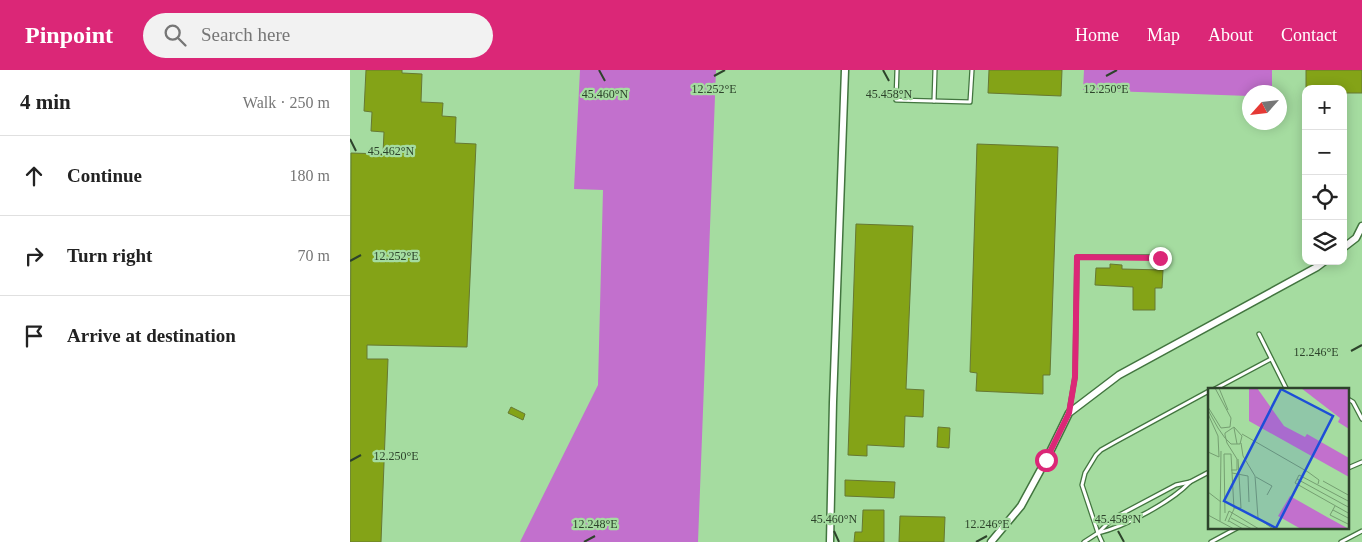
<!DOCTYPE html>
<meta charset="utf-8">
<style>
:root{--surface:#fff;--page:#f2f2f2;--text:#222;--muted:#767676;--line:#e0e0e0;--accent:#db2777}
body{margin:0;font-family:"Times New Roman",serif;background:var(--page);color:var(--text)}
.controls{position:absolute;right:15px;top:15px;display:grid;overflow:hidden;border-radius:10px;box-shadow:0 2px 12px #0003}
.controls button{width:45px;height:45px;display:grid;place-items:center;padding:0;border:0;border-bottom:1px solid var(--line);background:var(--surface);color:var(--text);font:25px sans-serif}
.compass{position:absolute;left:892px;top:15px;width:45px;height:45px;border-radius:50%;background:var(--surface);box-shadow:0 2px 12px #0003;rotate:243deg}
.stop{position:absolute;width:15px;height:15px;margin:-11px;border:4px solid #db2777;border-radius:50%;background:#fff}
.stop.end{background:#db2777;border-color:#fff;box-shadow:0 1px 5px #0008}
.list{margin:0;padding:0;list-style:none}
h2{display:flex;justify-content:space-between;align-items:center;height:65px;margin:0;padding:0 20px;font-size:21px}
h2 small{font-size:16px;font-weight:400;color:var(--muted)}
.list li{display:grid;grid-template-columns:32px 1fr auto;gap:15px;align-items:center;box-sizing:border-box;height:80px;padding:0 20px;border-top:1px solid var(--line)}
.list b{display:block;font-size:19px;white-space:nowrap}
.list em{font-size:16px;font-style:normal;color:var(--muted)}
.icon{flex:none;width:28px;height:28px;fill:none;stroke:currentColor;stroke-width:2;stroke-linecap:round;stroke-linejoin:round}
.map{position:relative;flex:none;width:1012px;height:472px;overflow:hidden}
header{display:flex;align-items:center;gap:30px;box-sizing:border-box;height:70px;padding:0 25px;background:var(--accent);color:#fff}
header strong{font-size:24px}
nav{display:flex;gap:28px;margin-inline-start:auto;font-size:18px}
.search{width:350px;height:45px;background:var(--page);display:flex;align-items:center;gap:12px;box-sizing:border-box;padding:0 18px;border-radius:28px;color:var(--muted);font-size:19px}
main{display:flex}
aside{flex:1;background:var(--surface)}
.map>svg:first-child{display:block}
</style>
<header>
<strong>Pinpoint</strong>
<div class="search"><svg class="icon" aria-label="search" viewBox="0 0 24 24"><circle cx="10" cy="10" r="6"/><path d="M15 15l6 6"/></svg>Search here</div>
<nav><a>Home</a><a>Map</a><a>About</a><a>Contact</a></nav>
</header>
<main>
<aside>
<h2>4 min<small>Walk · 250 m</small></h2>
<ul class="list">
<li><svg class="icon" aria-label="ahead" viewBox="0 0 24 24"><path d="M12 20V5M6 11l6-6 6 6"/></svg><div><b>Continue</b></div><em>180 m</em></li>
<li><svg class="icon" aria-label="right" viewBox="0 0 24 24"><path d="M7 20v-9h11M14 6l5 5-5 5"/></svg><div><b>Turn right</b></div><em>70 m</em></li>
<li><svg class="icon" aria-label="arrive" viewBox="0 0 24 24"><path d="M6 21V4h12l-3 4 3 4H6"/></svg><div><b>Arrive at destination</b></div></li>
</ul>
</aside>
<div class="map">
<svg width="1012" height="472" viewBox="0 0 1012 472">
<rect width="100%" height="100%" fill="#a5dca0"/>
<g fill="#c270cd">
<polygon points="230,0 366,0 348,472 170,472 248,315 253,120 224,119"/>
<polygon points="734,0 922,0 922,22 899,22 899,26 733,20"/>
</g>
<g fill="#84a317" stroke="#667933">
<polygon points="16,0 52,0 52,3 72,4 71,32 93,33 92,46 106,47 105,73 126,74 117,277 17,275 17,289 38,289 31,472 0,472 1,83 33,84 34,62 21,61 22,42 14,41"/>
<polygon points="639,0 712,0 711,26 638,23"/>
<polygon points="956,0 1012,0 1012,23 993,23 993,19 956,19"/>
<polygon points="627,74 708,77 700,305 693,305 693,324 626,321 627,303 620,302"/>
<polygon points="506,154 563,156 556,319 574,320 573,347 555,346 554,377 517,375 517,386 498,385"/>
<polygon points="760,194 772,195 772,199 813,200 812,218 805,218 805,240 783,240 783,217 745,215 746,198 760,198"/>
<polygon points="161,337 175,344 173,350 158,343"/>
<polygon points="588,357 600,358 599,378 587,377"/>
<polygon points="495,410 545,412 544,428 495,426"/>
<polygon points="513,440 534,440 534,472 504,472 505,462 512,462"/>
<polygon points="550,446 595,447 594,472 549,472"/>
</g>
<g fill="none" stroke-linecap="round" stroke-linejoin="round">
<defs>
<g id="lane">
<polyline points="547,0 546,30 620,32 622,0"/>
<polyline points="584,31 585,0"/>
<polyline points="909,264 937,320"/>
<polyline points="863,320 921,289"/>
<polyline points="998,329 1003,332 1012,349"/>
<polyline points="719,342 725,307 727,187 810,187"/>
<polyline points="998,398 1012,392"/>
<path d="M748 463C774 457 821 432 840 412"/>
<polyline points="734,472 748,463 762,449 826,415 840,412 859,402"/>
<polyline points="752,472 748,463 732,415 735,403 746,385 751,380 767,371 859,321"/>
<polyline points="861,472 887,458"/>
<polyline points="991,472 1012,461"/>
</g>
<g id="street">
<polyline points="993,178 1006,168 1012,156"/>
<polyline points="480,472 483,332 495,0"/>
<polyline points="641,472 671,436 696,390 719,343 769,305 967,197 975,191"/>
</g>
</defs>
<use href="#lane" stroke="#42753f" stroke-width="5.5"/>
<use href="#street" stroke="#42753f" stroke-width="9"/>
<use href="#lane" stroke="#fff" stroke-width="3"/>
<use href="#street" stroke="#fff" stroke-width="6"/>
</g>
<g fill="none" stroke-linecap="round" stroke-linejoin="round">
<polyline stroke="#db2777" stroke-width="6" points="696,390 719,343 725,307 727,187 810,188"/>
</g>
<path fill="none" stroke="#2d432b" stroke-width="2" d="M249 0 255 11M533 0 539 11M364 6 375 0M756 6 767 0M0 69 6 81M0 191 11 185M1001 281 1012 275M0 391 11 385M484 461 489 472M768 461 774 472M234 472 245 466M626 472 637 466"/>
<g transform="translate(858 318)">
<rect width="141" height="141" fill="#a5dca0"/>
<path d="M41 0H49L76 38 97 49 99 46 141 70V89L41 33ZM93 0H140L141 41 130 34 132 30ZM82 108 119 129 141 141H93L70 128Z" fill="#c270cd"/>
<path fill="none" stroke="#759f71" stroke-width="1" d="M11 0 20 22M0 19 13 40 22 39 23 30 7 0M0 22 10 40 17 50 23 56H32L34 48 26 39 17 45V47L19 55 29 71V82H23M0 26 10 48 11 69 0 64M26 40 29 56M34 46 100 84 111 92 110 96M33 55 35 68 47 88 50 130 65 141M24 85 40 88 41 114M48 89 64 98 59 107M89 91 142 120M115 93 142 108M0 104 13 114M142 114 91 87 87 95 142 126M127 118 122 127 142 137M26 120H33L30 71M125 122 142 131M17 125 16 66H23L26 121 20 134M0 127 26 141M23 130 44 141M12 133 13 63M17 133 21 123 51 141M21 133 35 141"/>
<path fill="#1d4ed8" fill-opacity="0.15" stroke="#1d4ed8" stroke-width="2.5" d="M73 1 125 28 68 140 16 113Z"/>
<rect width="141" height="141" fill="none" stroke="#2d432b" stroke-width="2.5"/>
</g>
<g font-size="12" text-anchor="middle" fill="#2d432b" stroke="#a5dca0" stroke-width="4.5" stroke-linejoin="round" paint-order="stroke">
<text x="756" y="23">12.250°E</text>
<text x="364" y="23">12.252°E</text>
<text x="255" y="28">45.460°N</text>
<text x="539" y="28">45.458°N</text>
<text x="41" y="85">45.462°N</text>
<text x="46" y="190">12.252°E</text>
<text x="966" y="286">12.246°E</text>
<text x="46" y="390">12.250°E</text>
<text x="484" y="453">45.460°N</text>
<text x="768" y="453">45.458°N</text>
<text x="245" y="458">12.248°E</text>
<text x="637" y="458">12.246°E</text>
</g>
</svg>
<div class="controls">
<button>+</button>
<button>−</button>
<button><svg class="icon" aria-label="locate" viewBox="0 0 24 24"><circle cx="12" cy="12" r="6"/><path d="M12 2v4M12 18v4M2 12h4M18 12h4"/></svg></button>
<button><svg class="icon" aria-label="layers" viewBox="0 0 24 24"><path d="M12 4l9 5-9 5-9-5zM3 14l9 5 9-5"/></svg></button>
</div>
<svg class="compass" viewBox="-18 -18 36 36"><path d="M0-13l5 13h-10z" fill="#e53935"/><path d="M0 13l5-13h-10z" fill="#767676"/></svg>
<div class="stop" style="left:696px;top:390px"></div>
<div class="stop end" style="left:810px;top:188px"></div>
</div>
</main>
